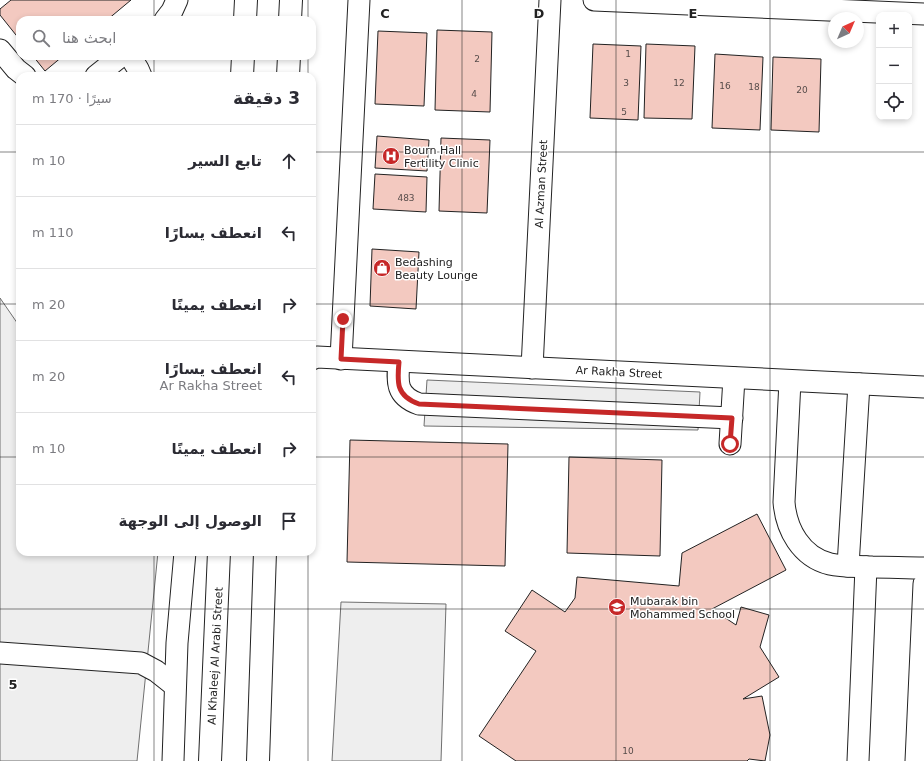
<!DOCTYPE html>
<html lang="ar">
<meta charset="utf-8">
<style>
:root{--surface:#fff;--page:#f2f2f3;--text:#2b2b33;--muted:#7c7c81;--line:#e1e1e2}
body{margin:0;font-family:"DejaVu Sans",Vazirmatn,sans-serif;background:var(--page);color:var(--text);direction:rtl}
.controls{position:absolute;right:12px;top:12px;display:grid;overflow:hidden;border-radius:8px;box-shadow:0 2px 6px #0003}
.controls button{width:36px;height:36px;display:grid;place-items:center;padding:0;border:0;border-bottom:1px solid var(--line);background:var(--surface);color:var(--text);font:20px sans-serif}
.compass{position:absolute;left:828px;top:12px;width:36px;height:36px;border-radius:50%;background:var(--surface);box-shadow:0 2px 6px #0003;rotate:44deg}
.stop{position:absolute;width:12px;height:12px;margin:-9px;border:3px solid #c62828;border-radius:50%;background:#fff}
.stop.end{background:#c62828;border-color:#fff;box-shadow:0 1px 4px #0008}
.list{margin:0;padding:0;list-style:none}
h2{display:flex;justify-content:space-between;align-items:center;height:52px;margin:0;padding:0 16px;font-size:17px}
h2 small{font-size:13px;font-weight:400;color:var(--muted)}
.list li{display:grid;grid-template-columns:26px 1fr auto;gap:12px;align-items:center;box-sizing:border-box;height:72px;padding:0 16px;border-top:1px solid var(--line)}
.list b{display:block;font-size:15px;white-space:nowrap}
.list p{margin:0;font-size:13px;white-space:nowrap;color:var(--muted)}
.list em{font-size:13px;font-style:normal;color:var(--muted)}
.icon{flex:none;width:22px;height:22px;fill:none;stroke:currentColor;stroke-width:2;stroke-linecap:round;stroke-linejoin:round}
.map{position:relative;flex:none;width:924px;height:761px;overflow:hidden;direction:ltr}
.search{position:absolute;background:var(--surface);box-shadow:0 2px 6px #0003;left:16px;top:16px;width:300px;height:44px;display:flex;align-items:center;gap:10px;box-sizing:border-box;padding:0 14px;border-radius:12px;color:var(--muted);font-size:15px}
.panel{position:absolute;background:var(--surface);box-shadow:0 2px 6px #0003;left:16px;top:72px;width:300px;height:484px;border-radius:12px;direction:rtl}
.map>svg:first-child{display:block}
</style>
<div class="map">
<svg width="924" height="761" viewBox="0 0 924 761">
<rect width="100%" height="100%" fill="#fff"/>
<g fill="#eee" stroke="#6f6f6f">
<polygon points="0,298 20,327 20,552 158,552 137,761 0,761"/>
<polygon points="341,602 446,604 441,761 332,761"/>
</g>
<polygon fill="#ededed" stroke="#6f6f6f" points="427,380 700,392 698,430 424,426"/>
<g fill="#f3c9c0" stroke="#222">
<polygon points="11,0 131,0 107,20 20,20 20,40 0,15 0,9"/>
<polygon points="437,30 492,32 490,112 435,110"/>
<polygon points="378,31 427,33 424,106 375,104"/>
<polygon points="593,44 641,46 638,120 590,118"/>
<polygon points="646,44 695,46 692,119 644,118"/>
<polygon points="715,54 763,57 760,130 712,128"/>
<polygon points="33,56 63,56 45,71"/>
<polygon points="773,57 821,59 819,132 771,130"/>
<polygon points="377,136 429,140 427,171 375,168"/>
<polygon points="441,138 490,140 487,213 439,211"/>
<polygon points="375,174 427,177 426,212 373,209"/>
<polygon points="372,249 419,252 416,309 370,306"/>
<polygon points="350,440 508,444 505,566 347,562"/>
<polygon points="569,457 662,460 660,556 567,553"/>
<polygon points="757,514 786,570 712,609 736,625 741,607 769,615 760,647 779,677 743,699 762,696 770,735 765,761 749,759 747,761 516,761 479,736 536,651 505,631 532,590 565,612 575,598 577,577 679,586 682,553"/>
</g>
<g fill="none" stroke-linecap="round" stroke-linejoin="round">
<defs>
<g id="minor">
<polyline points="594,0 924,14"/>
<polyline points="165,20 172,11 177,0"/>
<polyline points="0,50 16,69 25,76"/>
<polyline points="130,56 138,69 141,76"/>
<polyline points="96,76 121,56"/>
<polyline points="312,359 317,357 924,387"/>
<polyline points="341,359 359,0"/>
<path d="M399 362C397 382 396 396 419 404L732 418"/>
<polyline points="532,368 550,0"/>
<path d="M790 381 784 502C786 529 801 557 830 564 843 567 858 566 872 567 889 567 907 568 924 568"/>
<polyline points="730,444 734,378"/>
<polyline points="848,566 859,384"/>
<polyline points="0,653 141,663 156,671 175,686"/>
<polyline points="173,761 177,643 185,552"/>
<polyline points="858,761 866,567"/>
<polyline points="916,761 924,584"/>
</g>
<g id="highway">
<polyline points="245,20 246,0"/>
<polyline points="290,20 291,0"/>
<polyline points="242,76 243,56"/>
<polyline points="288,76 289,56"/>
<polyline points="210,761 219,552"/>
<polyline points="258,761 265,552"/>
</g>
</defs>
<use href="#minor" stroke="#222" stroke-width="23"/>
<use href="#highway" stroke="#222" stroke-width="24"/>
<use href="#minor" stroke="#fff" stroke-width="21"/>
<use href="#highway" stroke="#fff" stroke-width="22"/>
</g>
<g fill="none" stroke-linecap="round" stroke-linejoin="round">
<path stroke="#c62828" stroke-width="5" d="M343 319 341 359 399 362C397 382 396 396 419 404L732 418 730 444"/>
</g>
<path fill="none" stroke="#222" stroke-width="1" stroke-opacity="0.55" d="M154 0V20M308 0V20M462 0V761M616 0V761M770 0V761M154 56V76M308 56V76M0 152H20M312 152H924M0 304H20M312 304H924M0 457H20M312 457H924M154 552V761M308 552V761M0 609H924"/>
<defs>
<symbol id="hospital-disc" viewBox="-11 -11 22 22"><circle r="9.5" fill="#c62828" stroke="#fff"/><path d="M-5-5h3v3.5h4V-5h3V5h-3V1.5h-4V5h-3Z" fill="#fff"/></symbol>
<symbol id="shop-disc" viewBox="-11 -11 22 22"><circle r="9.5" fill="#c62828" stroke="#fff"/><path d="M-5-2.5h2.3a2.7 3.5 0 0 1 5.4 0H5L5.5 6h-11ZM-1.5-2.5h3a1.5 2.3 0 0 0-3 0Z" fill="#fff"/></symbol>
<symbol id="school-disc" viewBox="-11 -11 22 22"><circle r="9.5" fill="#c62828" stroke="#fff"/><path d="M0-5L7-2L0 1L-7-2ZM-4 1L0 2.5L4 1V4Q0 6-4 4Z" fill="#fff"/></symbol>
</defs>
<g fill-rule="evenodd">
<use href="#hospital-disc" x="381" y="146" width="20" height="20"/>
<use href="#shop-disc" x="372" y="258" width="20" height="20"/>
<use href="#school-disc" x="607" y="597" width="20" height="20"/>
</g>
<g text-anchor="middle" stroke-width="3" stroke-linejoin="round" paint-order="stroke">
<g font-size="9" fill="#564c4a">
<text x="628" y="57">1</text>
<text x="477" y="62">2</text>
<text x="626" y="86">3</text>
<text x="679" y="86">12</text>
<text x="725" y="89">16</text>
<text x="754" y="90">18</text>
<text x="802" y="93">20</text>
<text x="474" y="97">4</text>
<text x="624" y="115">5</text>
<text x="406" y="201">483</text>
<text x="628" y="754">10</text>
</g>
<g font-size="11" fill="#222" stroke="#fff" text-anchor="start">
<text x="404" y="154">Bourn Hall<tspan x="404" dy="13">Fertility Clinic</tspan></text>
<text x="395" y="266">Bedashing<tspan x="395" dy="13">Beauty Lounge</tspan></text>
<text x="630" y="605">Mubarak bin<tspan x="630" dy="13">Mohammed School</tspan></text>
</g>
<g font-size="11" fill="#222" stroke="#fff">
<text transform="translate(541 184) rotate(-87)" y="4">Al Azman Street</text>
<text transform="translate(619 372) rotate(3)" y="4">Ar Rakha Street</text>
<text transform="translate(215 656) rotate(-87)" y="4">Al Khaleej Al Arabi Street</text>
</g>
</g>
<g font-size="13" text-anchor="middle" font-weight="bold" fill="#222" stroke="#fff" stroke-width="3" stroke-linejoin="round" paint-order="stroke">
<text x="385" y="18">C</text>
<text x="539" y="18">D</text>
<text x="693" y="18">E</text>
<text x="13" y="689">5</text>
</g>
</svg>
<div class="controls">
<button>+</button>
<button>−</button>
<button><svg class="icon" aria-label="locate" viewBox="0 0 24 24"><circle cx="12" cy="12" r="6"/><path d="M12 2v4M12 18v4M2 12h4M18 12h4"/></svg></button>
</div>
<svg class="compass" viewBox="-18 -18 36 36"><path d="M0-13l5 13h-10z" fill="#e53935"/><path d="M0 13l5-13h-10z" fill="#7c7c81"/></svg>
<div class="stop" style="left:730px;top:444px"></div>
<div class="stop end" style="left:343px;top:319px"></div>
<div class="search"><svg class="icon" aria-label="search" viewBox="0 0 24 24"><circle cx="10" cy="10" r="6"/><path d="M15 15l6 6"/></svg>ابحث هنا</div>
<section class="panel">
<h2>3 دقيقة<small>سيرًا · 170 m</small></h2>
<ul class="list">
<li><svg class="icon" aria-label="ahead" viewBox="0 0 24 24"><path d="M12 20V5M6 11l6-6 6 6"/></svg><div><b>تابع السير</b></div><em>10 m</em></li>
<li><svg class="icon" aria-label="left" viewBox="0 0 24 24"><path d="M17 20v-9H6M10 6l-5 5 5 5"/></svg><div><b>انعطف يسارًا</b></div><em>110 m</em></li>
<li><svg class="icon" aria-label="right" viewBox="0 0 24 24"><path d="M7 20v-9h11M14 6l5 5-5 5"/></svg><div><b>انعطف يمينًا</b></div><em>20 m</em></li>
<li><svg class="icon" aria-label="left" viewBox="0 0 24 24"><path d="M17 20v-9H6M10 6l-5 5 5 5"/></svg><div><b>انعطف يسارًا</b><p>Ar Rakha Street</p></div><em>20 m</em></li>
<li><svg class="icon" aria-label="right" viewBox="0 0 24 24"><path d="M7 20v-9h11M14 6l5 5-5 5"/></svg><div><b>انعطف يمينًا</b></div><em>10 m</em></li>
<li><svg class="icon" aria-label="arrive" viewBox="0 0 24 24"><path d="M6 21V4h12l-3 4 3 4H6"/></svg><div><b>الوصول إلى الوجهة</b></div></li>
</ul>
</section>
</div>
